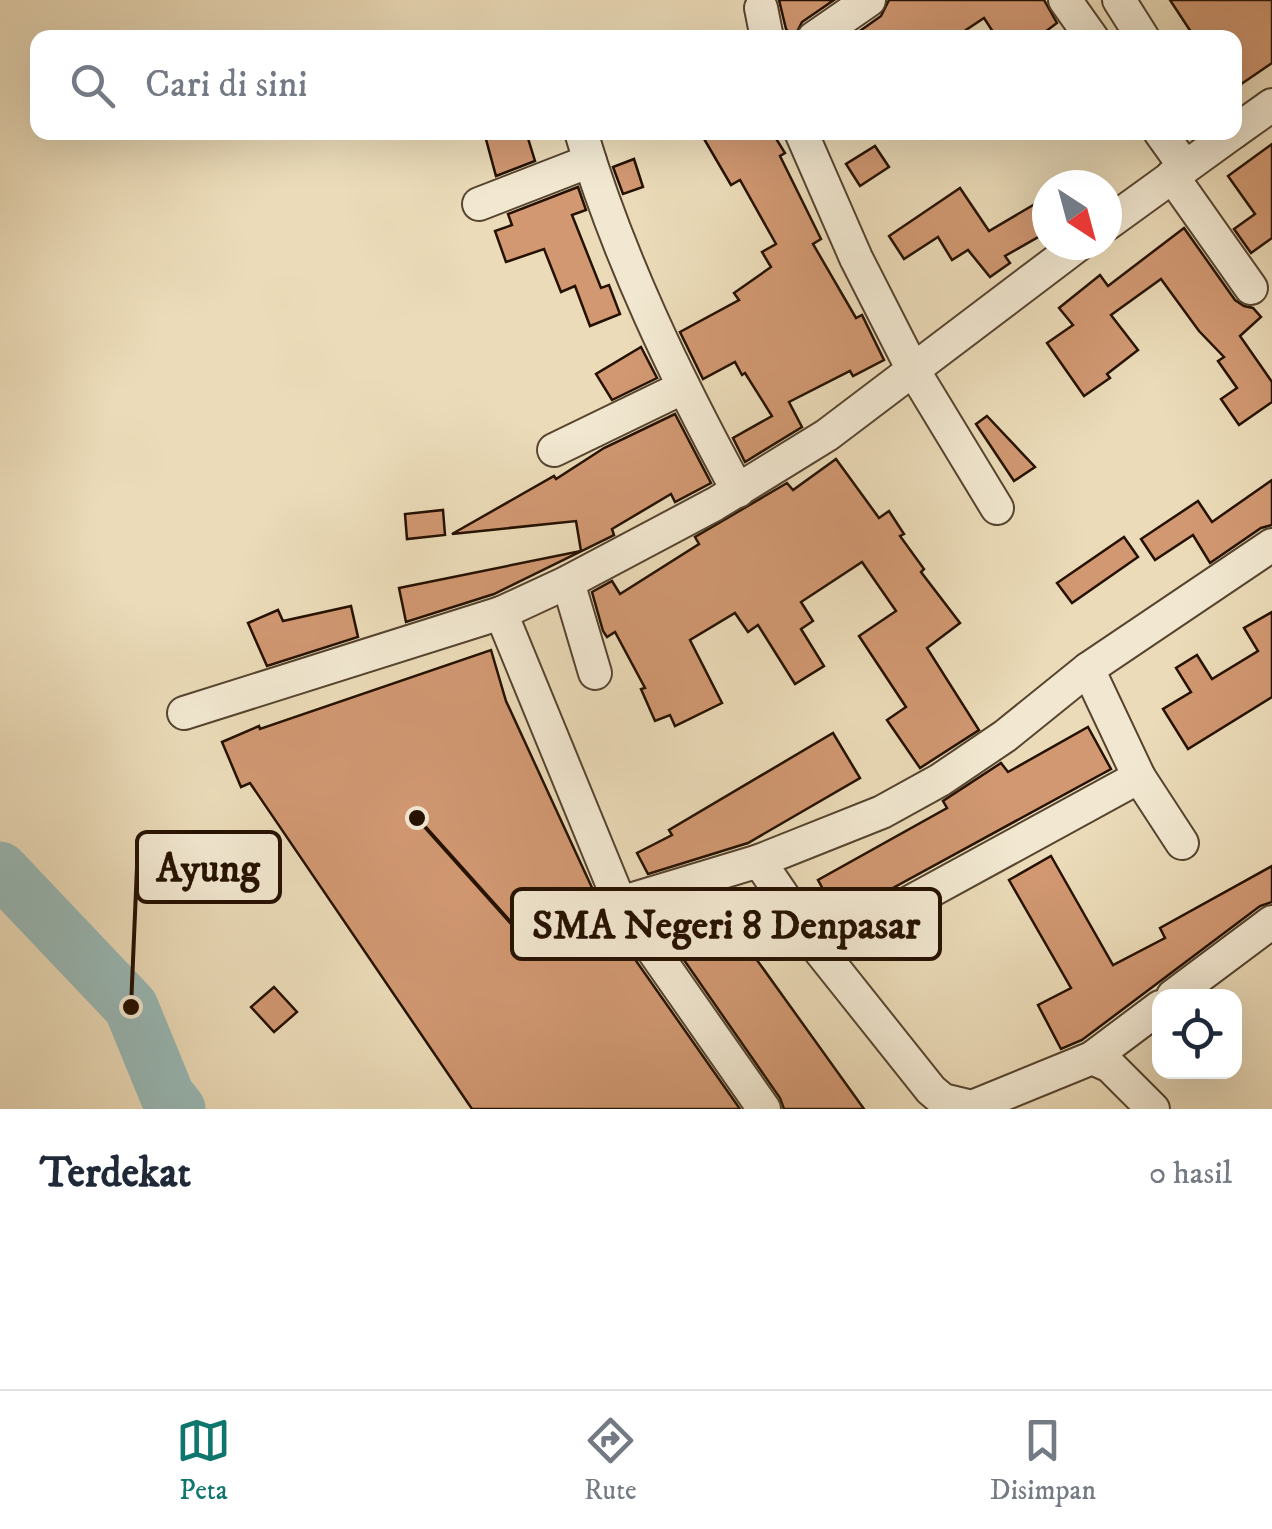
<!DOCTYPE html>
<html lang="id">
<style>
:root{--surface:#fff;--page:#f6f6f7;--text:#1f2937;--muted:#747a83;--line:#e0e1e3;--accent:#0f766e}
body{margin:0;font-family:"IM FELL DW Pica",serif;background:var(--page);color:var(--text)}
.controls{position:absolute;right:30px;bottom:30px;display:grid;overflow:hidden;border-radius:20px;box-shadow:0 10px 40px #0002}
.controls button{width:90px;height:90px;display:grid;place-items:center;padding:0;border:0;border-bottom:2px solid var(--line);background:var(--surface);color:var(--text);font:50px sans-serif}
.compass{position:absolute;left:1032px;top:170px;width:90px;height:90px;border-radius:50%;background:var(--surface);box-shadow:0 10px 40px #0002;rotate:144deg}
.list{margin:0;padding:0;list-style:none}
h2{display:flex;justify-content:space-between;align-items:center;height:130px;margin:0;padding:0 40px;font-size:42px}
h2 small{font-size:32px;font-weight:400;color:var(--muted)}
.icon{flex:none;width:55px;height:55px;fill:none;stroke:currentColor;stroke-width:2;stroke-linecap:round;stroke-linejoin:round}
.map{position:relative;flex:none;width:1272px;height:1109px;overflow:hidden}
.search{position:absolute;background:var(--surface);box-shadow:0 10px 40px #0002;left:30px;right:30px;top:30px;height:110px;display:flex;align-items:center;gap:25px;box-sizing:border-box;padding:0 35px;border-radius:20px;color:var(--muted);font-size:38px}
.sheet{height:280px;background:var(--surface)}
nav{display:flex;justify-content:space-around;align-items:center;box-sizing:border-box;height:140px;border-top:2px solid var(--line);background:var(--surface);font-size:28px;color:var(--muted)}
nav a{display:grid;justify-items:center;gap:5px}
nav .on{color:var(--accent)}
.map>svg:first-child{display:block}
</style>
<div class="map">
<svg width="1272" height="1109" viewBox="0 0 1272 1109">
<rect width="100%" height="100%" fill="#ebdbb8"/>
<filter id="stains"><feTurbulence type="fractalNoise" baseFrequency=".002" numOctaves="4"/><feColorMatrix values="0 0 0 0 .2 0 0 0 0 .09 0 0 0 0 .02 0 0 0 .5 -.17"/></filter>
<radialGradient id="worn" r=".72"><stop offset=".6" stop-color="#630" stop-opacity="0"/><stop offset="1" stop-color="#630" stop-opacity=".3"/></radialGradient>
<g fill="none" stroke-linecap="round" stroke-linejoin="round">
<polyline stroke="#99b9b6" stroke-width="55" points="0,869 131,1007 167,1095 178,1109"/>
</g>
<g fill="#d19872" stroke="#251101" stroke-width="2.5">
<polygon points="779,0 834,0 802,22 794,38 786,29"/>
<polygon points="889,0 1044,0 1057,23 1037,38 997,38 984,18 954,38 850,38 881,16"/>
<polygon points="1170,0 1272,0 1272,63 1234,89 1234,38 1195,38"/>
<polygon points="484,132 526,132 535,161 496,176"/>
<polygon points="700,132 772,132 785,153 780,156 821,239 813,244 856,318 862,315 884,360 853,376 850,371 789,402 802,427 745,462 733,438 772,416 745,373 742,375 735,362 703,379 680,332 739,300 734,293 771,267 762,252 776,244 740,180 731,185"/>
<polygon points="1272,144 1272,238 1251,253 1234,229 1255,214 1228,176"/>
<polygon points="875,146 889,167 860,186 846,164"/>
<polygon points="634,159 643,187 623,194 613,167"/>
<polygon points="578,187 586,210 572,215 601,288 609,285 620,314 590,326 575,286 561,292 544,249 506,262 495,231 512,225 508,214"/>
<polygon points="960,188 989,231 1047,197 1047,232 1005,256 1010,263 990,277 968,250 952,260 938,237 904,259 889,236"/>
<polygon points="1184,228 1235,300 1244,306 1253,308 1261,317 1240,336 1272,382 1272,402 1239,425 1221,399 1237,388 1218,361 1224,357 1199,331 1161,279 1111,315 1138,350 1107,374 1110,378 1084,396 1047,343 1073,325 1059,308 1100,275 1108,286"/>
<polygon points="641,347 657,378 612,400 596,374"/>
<polygon points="675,414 711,483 675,502 671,494 612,529 614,535 494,594 406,622 399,588 581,551 576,521 452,534 554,476 556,479 604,448"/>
<polygon points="987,416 1035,467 1014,481 976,424"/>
<polygon points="836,459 879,518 889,511 904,534 900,536 924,569 921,572 960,623 927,648 979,730 920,768 887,720 906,707 859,636 896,611 862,562 801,602 813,621 801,629 824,666 795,684 758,625 748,632 735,613 690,640 722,703 675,726 670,715 655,721 641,689 645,688 615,632 607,637 603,631 592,592 612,581 620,594 699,544 695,537 787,483 793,490"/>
<polygon points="1272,480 1272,525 1261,528 1210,563 1193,535 1155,560 1141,539 1198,501 1212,522"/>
<polygon points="443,510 445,535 407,539 405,514"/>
<polygon points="1124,537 1138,557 1072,603 1057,583"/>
<polygon points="351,606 358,637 267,666 248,623 278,610 283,621"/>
<polygon points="1272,612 1272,697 1188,749 1163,709 1191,692 1176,668 1197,655 1212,679 1258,651 1244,628"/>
<polygon points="491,650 506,701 594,892 527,920 515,934 517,946 531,958 542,957 613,928 740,1109 472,1109 250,783 241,787 222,742 259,726 260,729"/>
<polygon points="1088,727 1111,769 893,888 884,900 842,924 818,880 947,808 943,801 1001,763 1008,772"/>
<polygon points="833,733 860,778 748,843 648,874 637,853 672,835 669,830"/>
<polygon points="1051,856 1113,965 1165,938 1160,928 1272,866 1272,902 1260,906 1082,1040 1061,1049 1038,1005 1071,988 1009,880"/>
<polygon points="711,896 864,1109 784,1109 780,1098 652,914"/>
<polygon points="274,987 297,1012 274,1032 251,1007"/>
</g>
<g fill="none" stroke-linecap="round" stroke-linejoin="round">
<defs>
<g id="minor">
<polyline points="1065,0 1092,38"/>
<polyline points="1119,0 1143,38"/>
<polyline points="761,8 767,38"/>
<polyline points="814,38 869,0"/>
<path d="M581 132C618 257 676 377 738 491"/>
<polyline points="801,132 856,258 912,368 997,508"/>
<polyline points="1160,132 1185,167"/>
<polyline points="1234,132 1272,105"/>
<polyline points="1172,176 1251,288"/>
<polyline points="479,204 590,161"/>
<polyline points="1107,224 1234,132"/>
<polyline points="554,450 682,388"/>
<polyline points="568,582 595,673"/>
<polyline points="501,613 620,903 759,861"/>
<polyline points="1088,669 1139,777 1182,843"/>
<polyline points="184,713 501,613 568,582 715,504 827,435 1078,245"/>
<polyline points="903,906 1139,777"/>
<polyline points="535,938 620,903 764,1109"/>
<polyline points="1173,996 1272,922"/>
<polyline points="1092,1058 1160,1007"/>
<polyline points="1153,1109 1110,1066 1092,1058 972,1107 943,1100 931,1090 821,952 759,861 882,812 940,780 1005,736 1088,669 1272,545"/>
</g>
</defs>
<use href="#minor" stroke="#56442f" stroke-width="36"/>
<use href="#minor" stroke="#f2e8d1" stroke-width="32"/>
</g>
<path fill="none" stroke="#251101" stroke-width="4" d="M131 1007L137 867M417 818L512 924"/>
<g fill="#251101" stroke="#f2e8d1" stroke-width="4">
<circle cx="131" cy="1007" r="10"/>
<circle cx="417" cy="818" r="10"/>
</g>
<g fill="#f2e8d1" stroke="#251101" stroke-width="4">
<rect x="137" y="832" width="143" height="70" rx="10"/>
<rect x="512" y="889" width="428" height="70" rx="10"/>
</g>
<g font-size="40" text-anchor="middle" font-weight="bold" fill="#251101">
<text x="208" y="881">Ayung</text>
<text x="726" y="938">SMA Negeri 8 Denpasar</text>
</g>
<rect width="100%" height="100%" filter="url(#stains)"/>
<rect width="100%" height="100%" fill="url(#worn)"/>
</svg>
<div class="controls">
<button><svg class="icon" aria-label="locate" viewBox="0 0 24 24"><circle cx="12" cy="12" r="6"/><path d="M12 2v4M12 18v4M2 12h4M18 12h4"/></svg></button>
</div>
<svg class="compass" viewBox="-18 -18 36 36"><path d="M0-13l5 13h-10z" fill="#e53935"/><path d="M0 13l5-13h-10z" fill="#747a83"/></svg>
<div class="search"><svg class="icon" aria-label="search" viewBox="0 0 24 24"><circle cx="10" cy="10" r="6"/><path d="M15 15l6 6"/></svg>Cari di sini</div>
</div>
<section class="sheet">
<h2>Terdekat<small>0 hasil</small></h2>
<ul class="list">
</ul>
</section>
<nav>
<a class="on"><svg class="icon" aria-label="map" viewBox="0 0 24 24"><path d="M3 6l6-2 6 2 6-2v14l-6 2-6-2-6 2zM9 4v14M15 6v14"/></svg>Peta</a>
<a><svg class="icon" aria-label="directions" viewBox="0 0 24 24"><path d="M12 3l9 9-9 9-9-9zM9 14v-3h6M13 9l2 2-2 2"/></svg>Rute</a>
<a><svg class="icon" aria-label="saved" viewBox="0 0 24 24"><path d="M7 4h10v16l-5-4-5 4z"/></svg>Disimpan</a>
</nav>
